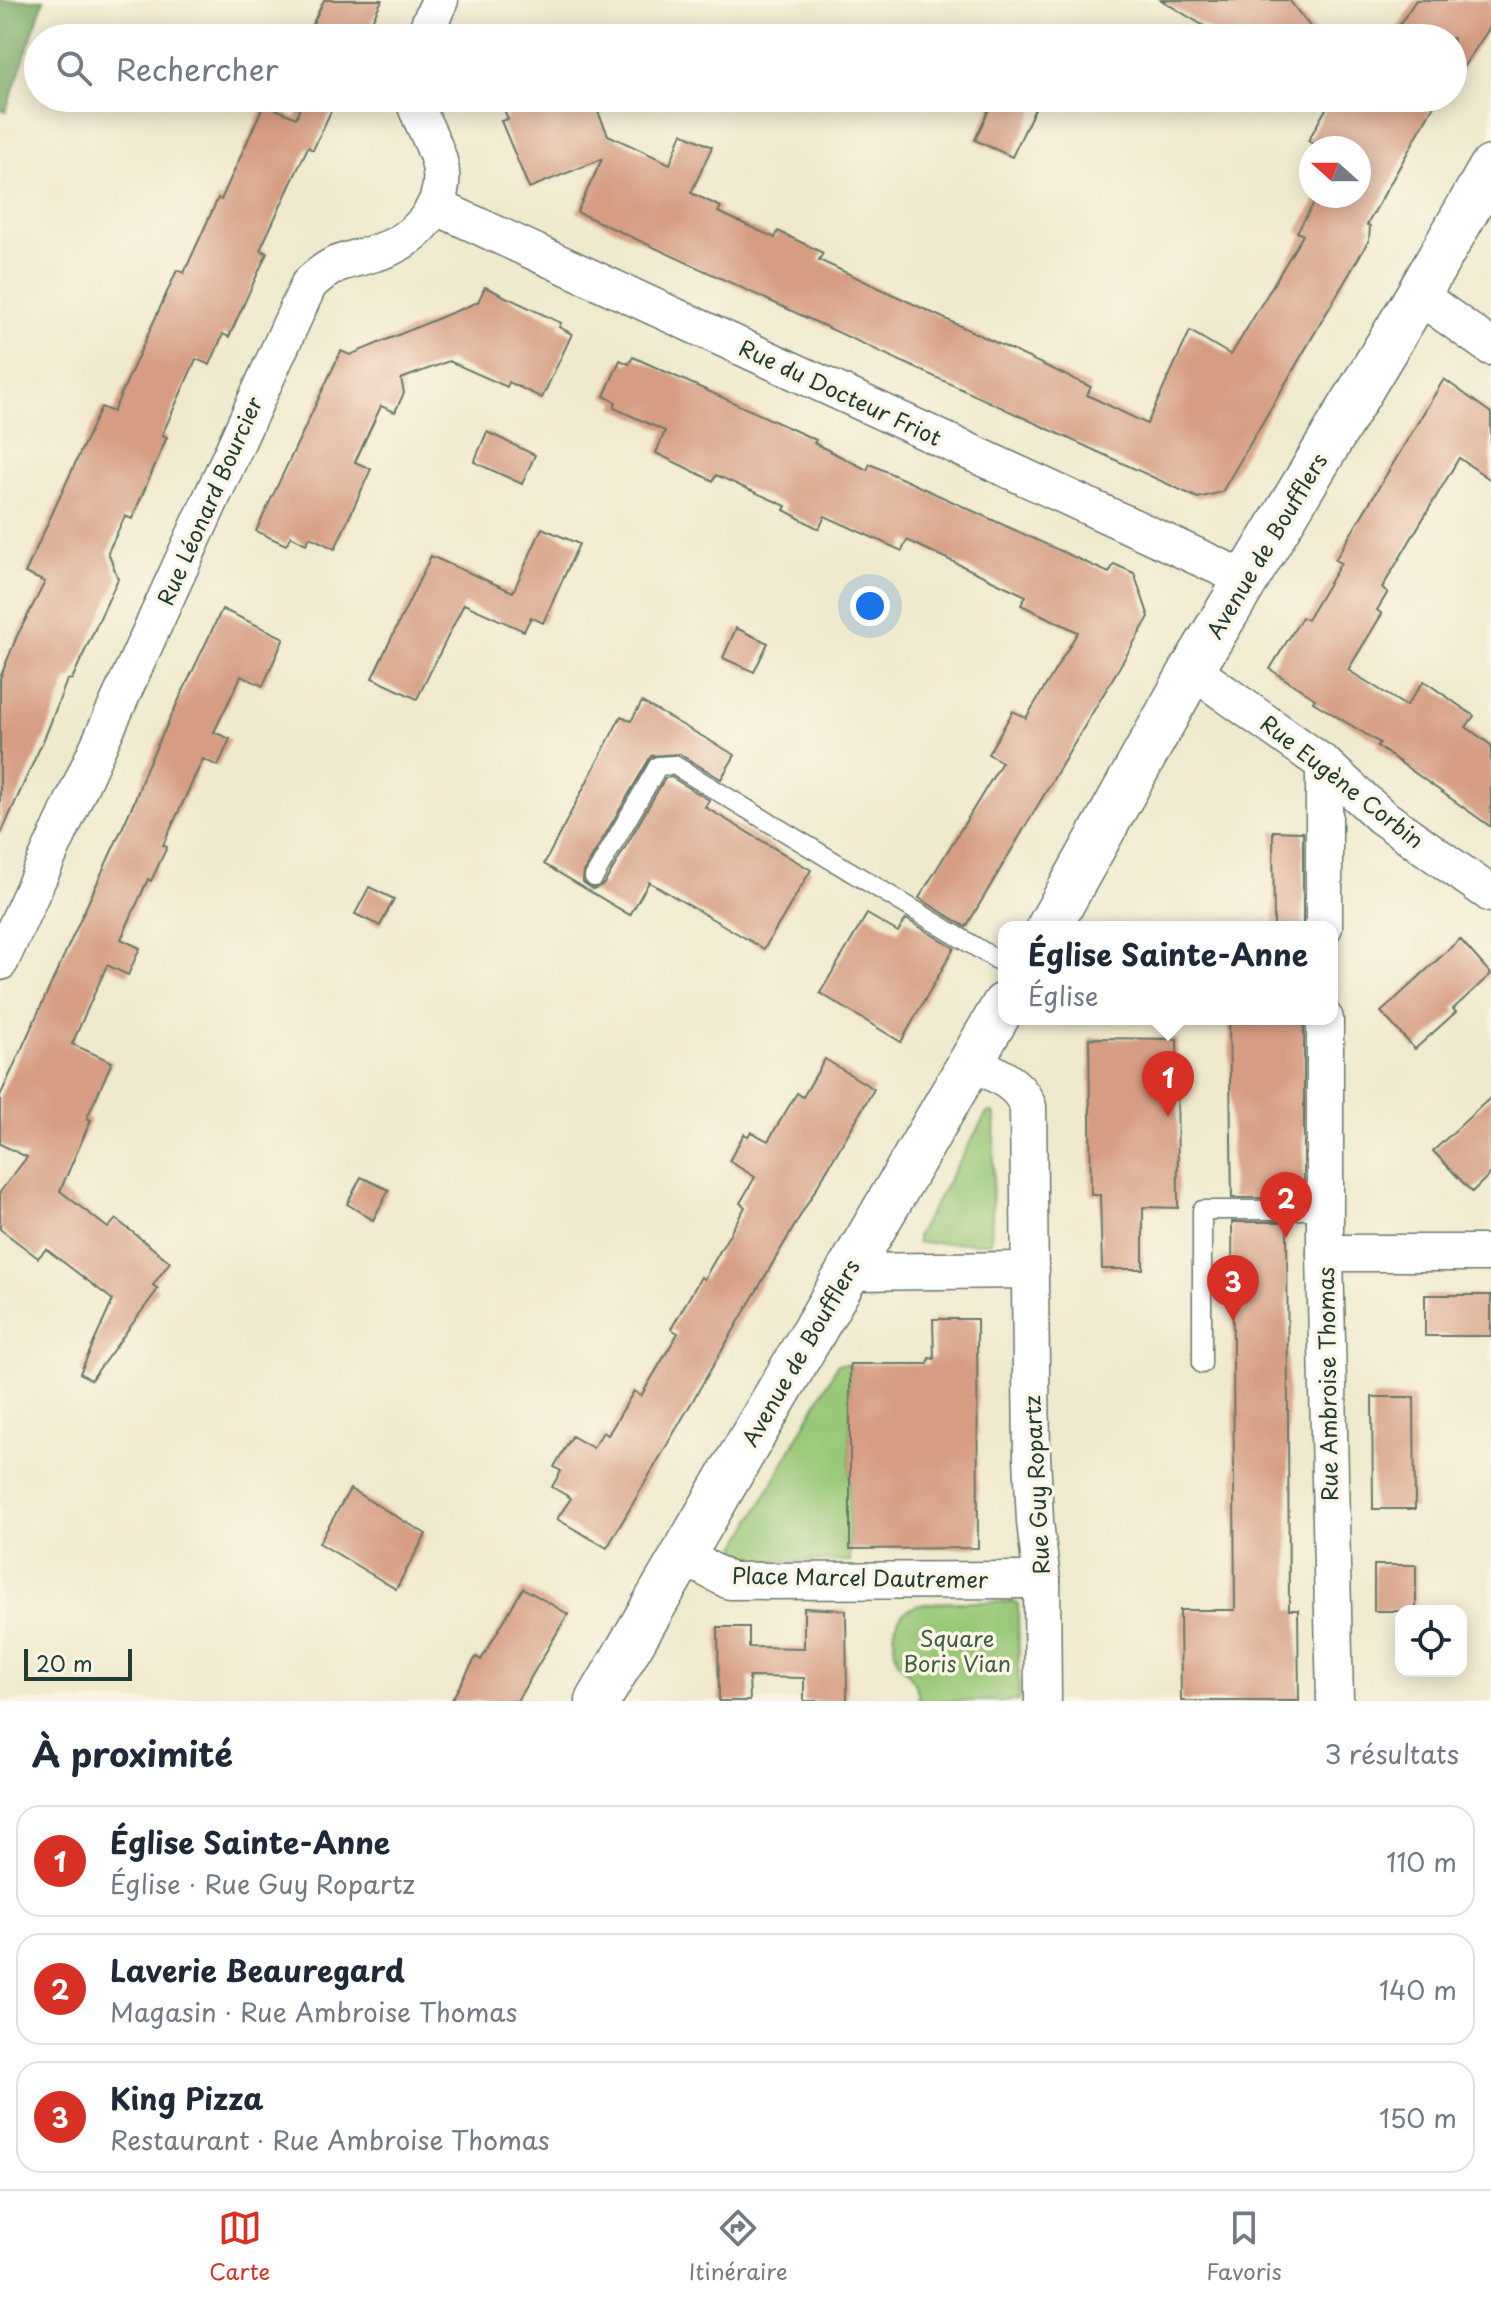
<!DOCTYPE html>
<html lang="fr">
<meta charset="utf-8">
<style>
:root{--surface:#fff;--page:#f6f6f7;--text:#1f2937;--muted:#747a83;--line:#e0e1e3;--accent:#d93025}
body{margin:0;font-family:"Playpen Sans",sans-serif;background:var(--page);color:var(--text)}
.controls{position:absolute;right:24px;bottom:24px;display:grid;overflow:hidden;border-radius:16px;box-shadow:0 4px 20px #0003}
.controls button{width:72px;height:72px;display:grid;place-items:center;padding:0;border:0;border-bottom:2px solid var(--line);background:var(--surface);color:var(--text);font:40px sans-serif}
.compass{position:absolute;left:1299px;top:136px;width:72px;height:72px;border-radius:50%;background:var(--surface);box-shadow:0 4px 20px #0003;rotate:291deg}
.scale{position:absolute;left:24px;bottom:20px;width:108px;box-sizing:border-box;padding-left:8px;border:4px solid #1f3d34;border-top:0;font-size:22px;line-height:28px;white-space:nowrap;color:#1f3d34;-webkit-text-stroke:6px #fcf5e5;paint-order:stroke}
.you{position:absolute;left:870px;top:606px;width:28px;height:28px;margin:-20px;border:6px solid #fff;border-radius:50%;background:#1a73e8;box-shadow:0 0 0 12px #1a73e833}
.badge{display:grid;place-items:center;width:52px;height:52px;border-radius:50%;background:var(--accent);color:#fff;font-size:26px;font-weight:700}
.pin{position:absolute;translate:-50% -66px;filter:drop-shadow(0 2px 4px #0008)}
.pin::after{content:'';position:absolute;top:42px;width:28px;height:24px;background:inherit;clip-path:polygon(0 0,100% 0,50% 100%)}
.popup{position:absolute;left:998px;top:921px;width:340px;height:104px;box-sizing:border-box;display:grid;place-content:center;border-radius:16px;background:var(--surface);filter:drop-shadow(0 2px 6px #0005);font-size:26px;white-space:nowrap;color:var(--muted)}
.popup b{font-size:30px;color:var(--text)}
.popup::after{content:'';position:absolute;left:50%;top:100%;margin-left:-16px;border:16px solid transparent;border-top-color:var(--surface)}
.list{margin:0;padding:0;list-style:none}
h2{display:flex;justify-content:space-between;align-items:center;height:104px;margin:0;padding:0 32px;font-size:34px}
h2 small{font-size:26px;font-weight:400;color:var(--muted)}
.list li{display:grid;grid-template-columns:52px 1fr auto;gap:24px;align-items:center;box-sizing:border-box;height:112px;margin:0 16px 16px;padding:0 16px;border:2px solid var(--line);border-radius:24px}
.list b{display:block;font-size:30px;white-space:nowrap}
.list p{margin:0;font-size:26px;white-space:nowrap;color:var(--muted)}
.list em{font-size:26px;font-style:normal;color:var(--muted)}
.icon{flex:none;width:44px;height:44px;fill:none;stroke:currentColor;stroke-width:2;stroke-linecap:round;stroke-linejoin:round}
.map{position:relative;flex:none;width:1491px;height:1701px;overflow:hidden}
.search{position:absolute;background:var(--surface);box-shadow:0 4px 20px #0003;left:24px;right:24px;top:24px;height:88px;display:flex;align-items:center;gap:20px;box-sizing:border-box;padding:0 28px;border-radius:44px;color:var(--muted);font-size:30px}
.sheet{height:488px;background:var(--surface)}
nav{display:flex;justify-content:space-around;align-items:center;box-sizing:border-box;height:112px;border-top:2px solid var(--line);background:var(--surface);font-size:22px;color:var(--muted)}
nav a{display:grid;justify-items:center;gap:4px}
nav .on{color:var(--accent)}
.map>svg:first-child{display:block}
</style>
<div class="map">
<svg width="1491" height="1701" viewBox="0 0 1491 1701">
<rect width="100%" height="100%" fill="#fcf5e5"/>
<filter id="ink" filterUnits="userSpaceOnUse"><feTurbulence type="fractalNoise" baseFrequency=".0125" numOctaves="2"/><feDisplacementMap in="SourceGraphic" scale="16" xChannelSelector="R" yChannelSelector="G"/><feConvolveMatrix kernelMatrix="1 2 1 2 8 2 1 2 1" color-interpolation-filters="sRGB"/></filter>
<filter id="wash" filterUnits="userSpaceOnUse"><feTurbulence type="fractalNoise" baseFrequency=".006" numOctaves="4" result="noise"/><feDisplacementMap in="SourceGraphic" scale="32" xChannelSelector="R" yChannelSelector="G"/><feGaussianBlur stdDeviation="1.8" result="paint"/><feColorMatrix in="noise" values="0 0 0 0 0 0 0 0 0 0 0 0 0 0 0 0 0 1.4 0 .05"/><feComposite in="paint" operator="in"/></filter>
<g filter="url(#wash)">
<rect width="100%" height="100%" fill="#efe9cd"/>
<g fill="#98c877" stroke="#5c8256" stroke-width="2">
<polygon points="992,1112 995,1115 991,1243 917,1243 917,1235 987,1113"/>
<polygon points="838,1364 850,1364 850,1561 743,1561 738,1559 736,1549"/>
<path d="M1014 1602 1018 1605 1019 1701H919C918 1674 898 1670 895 1652 888 1602 920 1603 958 1602 977 1602 995 1602 1014 1602Z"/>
</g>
<polygon fill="#7aac68" stroke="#4c744e" stroke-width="2" points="0,0 44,0 6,111 0,109"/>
<g id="blocks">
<g fill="#d69d82">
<polygon points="324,0 382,0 364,38 306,38"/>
<polygon points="1161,0 1289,0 1319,38 1224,38"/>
<polygon points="1416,0 1491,0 1491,26 1453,82 1453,38 1391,38"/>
<polygon points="304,98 337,98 313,150 308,147 260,250 267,253 229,337 223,334 210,365 196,359 162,435 167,437 132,519 125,516 108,552 118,579 72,679 67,680 47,732 0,836 0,678 17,636 45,582 25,573 101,407 113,412 177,270 184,273 218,198 221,200 264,104 296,118"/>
<polygon points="499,98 592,98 608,135 670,164 682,133 712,147 691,193 721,207 718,212 775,238 778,231 823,253 819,260 1091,387 1087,395 1147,424 1190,331 1231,355 1303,235 1297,232 1318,196 1359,196 1359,148 1320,148 1308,141 1332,98 1438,98 1367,225 1370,226 1369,240 1222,492 1198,498 577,212 602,159 529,188 501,121 508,119"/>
<polygon points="994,98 1040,98 1012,157 975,140"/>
<polygon points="485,287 561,323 559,327 572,334 542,398 509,382 507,387 449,361 401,379 404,393 395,412 381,406 355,462 371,469 335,549 310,537 306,544 291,536 286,545 256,531 341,351 350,355 478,302"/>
<polygon points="633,357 816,440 814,443 867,470 870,464 1109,573 1114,564 1134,573 1149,617 966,927 919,898 1002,762 988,754 1013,711 1026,718 1078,632 1021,605 1026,596 907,540 902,551 825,516 819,529 784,510 786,506 716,475 713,481 656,453 665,431 614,408 616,402 604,396 620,360 629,364"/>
<polygon points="1444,379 1491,413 1491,480 1459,458 1382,588 1388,592 1377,610 1382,614 1348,670 1406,706 1424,681 1474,716 1466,727 1491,745 1491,827 1377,746 1380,743 1313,702 1315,699 1270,669 1302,617 1307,620 1341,563 1335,560"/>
<polygon points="487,432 535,455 522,484 474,462"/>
<polygon points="542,528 579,544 543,623 531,617 524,631 464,604 417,699 372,678 431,556 513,592"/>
<polygon points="222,609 284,638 263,686 241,676 214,732 230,739 218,766 203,759 163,845 167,847 151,881 148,879 121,939 140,948 128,975 107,965 72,1044 112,1062 87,1118 91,1120 60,1191 108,1228 116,1219 170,1262 153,1285 158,1289 91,1380 80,1373 113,1300 46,1249 38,1258 0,1229 0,1192 27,1157 0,1144 0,1096 135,800 146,769"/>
<polygon points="736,628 768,643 754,672 723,658"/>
<polygon points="642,702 735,755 721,779 679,754 651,756 584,871 583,882 593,889 604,884 665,778 671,777 709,800 705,807 811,870 764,949 649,882 630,915 544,864 621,716 631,721"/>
<polygon points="1273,831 1303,832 1303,927 1274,927"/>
<polygon points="369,887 394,899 380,926 355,914"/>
<polygon points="867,914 898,932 906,919 954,948 901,1042 820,993"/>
<polygon points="1460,939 1491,974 1453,1009 1456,1012 1415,1049 1381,1012"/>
<polygon points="1229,1019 1304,1019 1304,1194 1288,1194 1288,1198 1232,1198"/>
<polygon points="1089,1038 1177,1039 1178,1208 1143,1207 1143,1269 1102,1269 1100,1195 1091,1195"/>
<polygon points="825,1059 874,1089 607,1548 557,1519 571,1498 552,1487 561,1471 554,1467 572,1436 593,1448 603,1432 608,1435 634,1391 641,1396 678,1333 671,1329 701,1277 704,1279 745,1207 740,1203 755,1177 729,1161 744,1134 748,1136 751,1132 768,1141 797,1093 803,1097"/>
<polygon points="1491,1097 1491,1173 1472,1192 1433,1151"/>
<polygon points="361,1177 389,1190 373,1220 347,1204"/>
<polygon points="1232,1222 1287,1222 1289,1610 1298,1610 1299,1701 1181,1701 1180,1610 1235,1610"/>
<rect x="1425" y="1295" width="66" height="41"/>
<polygon points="933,1319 977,1319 978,1548 850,1549 850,1364 928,1364 929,1358 934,1359"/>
<polygon points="1372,1397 1414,1397 1415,1509 1373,1509"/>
<polygon points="350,1489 426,1534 396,1589 319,1543"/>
<rect x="1374" y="1565" width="42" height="46"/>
<polygon points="523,1588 568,1614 517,1701 451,1701 476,1657 481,1660"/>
<polygon points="804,1608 846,1610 847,1701 804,1701 804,1678 749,1677 750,1701 719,1701 718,1627 749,1627 749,1647 804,1648"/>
</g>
</g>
</g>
<g filter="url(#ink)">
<use href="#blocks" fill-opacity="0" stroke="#68796a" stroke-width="2"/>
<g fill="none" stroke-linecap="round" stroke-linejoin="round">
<defs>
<g id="lane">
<polyline points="594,877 658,766 674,765 1004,964"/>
<polyline points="1202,1364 1202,1210 1326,1210"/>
</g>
<g id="street">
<polyline points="423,38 440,0"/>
<polyline points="435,206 1246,579"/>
<polyline points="1418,295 1491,347"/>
<polyline points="1192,670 1324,764 1381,816 1491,894"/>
<polyline points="1324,764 1324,927"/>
<path d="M0 962 309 284C336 259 343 263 375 253 415 242 451 205 439 161 433 139 420 120 413 98"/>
<polyline points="1325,1019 1325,1253 1335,1701"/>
<path d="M972 1061C994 1075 1019 1081 1028 1107L1032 1456 1035 1522 1042 1580 1043 1701"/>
<polyline points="1325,1253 1491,1253"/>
<polyline points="849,1272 1031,1270"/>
<polyline points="683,1556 730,1581 1042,1580"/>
</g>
<g id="secondary">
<polyline points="1049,927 1192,670 1418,295 1491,168"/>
<polyline points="598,1701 1004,1005"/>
</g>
</defs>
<use href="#lane" stroke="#68796a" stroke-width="21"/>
<use href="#street" stroke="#68796a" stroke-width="39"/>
<use href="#secondary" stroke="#68796a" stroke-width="47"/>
<use href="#lane" stroke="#fff" stroke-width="18"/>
<use href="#street" stroke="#fff" stroke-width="36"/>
<use href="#secondary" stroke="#fff" stroke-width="44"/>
</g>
</g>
<g text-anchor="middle" stroke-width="7" stroke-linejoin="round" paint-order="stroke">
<g font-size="22" fill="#1f3d34" stroke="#fcf5e5">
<text transform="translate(840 393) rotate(25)" y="8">Rue du Docteur Friot</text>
<text transform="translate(210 501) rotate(-66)" y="8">Rue Léonard Bourcier</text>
<text transform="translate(1267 546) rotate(-59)" y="8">Avenue de Boufflers</text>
<text transform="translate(1342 782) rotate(38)" y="8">Rue Eugène Corbin</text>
<text transform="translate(801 1353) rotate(-60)" y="8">Avenue de Boufflers</text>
<text transform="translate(1328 1384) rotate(-91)" y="8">Rue Ambroise Thomas</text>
<text transform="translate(1037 1485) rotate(-93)" y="8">Rue Guy Ropartz</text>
<text transform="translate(860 1578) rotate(1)" y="8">Place Marcel Dautremer</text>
</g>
<g font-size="22" fill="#3d6045" stroke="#fcf5e5">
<text x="957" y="1647">Square<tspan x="957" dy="25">Boris Vian</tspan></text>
</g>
</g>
</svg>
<div class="controls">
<button><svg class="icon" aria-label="locate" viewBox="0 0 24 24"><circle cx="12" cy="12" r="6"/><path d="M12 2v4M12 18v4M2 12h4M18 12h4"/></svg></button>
</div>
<svg class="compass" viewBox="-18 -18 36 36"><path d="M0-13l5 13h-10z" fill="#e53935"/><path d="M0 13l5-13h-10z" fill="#747a83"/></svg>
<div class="scale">20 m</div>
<div class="you"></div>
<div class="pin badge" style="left:1168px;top:1117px">1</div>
<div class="popup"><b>Église Sainte-Anne</b>Église</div>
<div class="pin badge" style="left:1286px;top:1238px">2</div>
<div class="pin badge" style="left:1233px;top:1321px">3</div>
<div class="search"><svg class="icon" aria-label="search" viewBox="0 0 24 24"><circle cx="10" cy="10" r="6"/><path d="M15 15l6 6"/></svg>Rechercher</div>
</div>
<section class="sheet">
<h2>À proximité<small>3 résultats</small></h2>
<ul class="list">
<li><span class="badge">1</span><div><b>Église Sainte-Anne</b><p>Église · Rue Guy Ropartz</p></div><em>110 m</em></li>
<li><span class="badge">2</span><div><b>Laverie Beauregard</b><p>Magasin · Rue Ambroise Thomas</p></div><em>140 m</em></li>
<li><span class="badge">3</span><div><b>King Pizza</b><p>Restaurant · Rue Ambroise Thomas</p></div><em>150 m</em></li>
</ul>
</section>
<nav>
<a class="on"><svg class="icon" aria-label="map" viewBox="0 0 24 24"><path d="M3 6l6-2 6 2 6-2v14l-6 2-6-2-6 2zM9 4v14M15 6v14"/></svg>Carte</a>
<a><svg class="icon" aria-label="directions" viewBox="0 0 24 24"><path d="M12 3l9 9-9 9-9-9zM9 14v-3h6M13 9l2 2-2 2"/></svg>Itinéraire</a>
<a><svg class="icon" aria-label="saved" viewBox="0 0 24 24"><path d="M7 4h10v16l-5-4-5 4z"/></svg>Favoris</a>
</nav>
